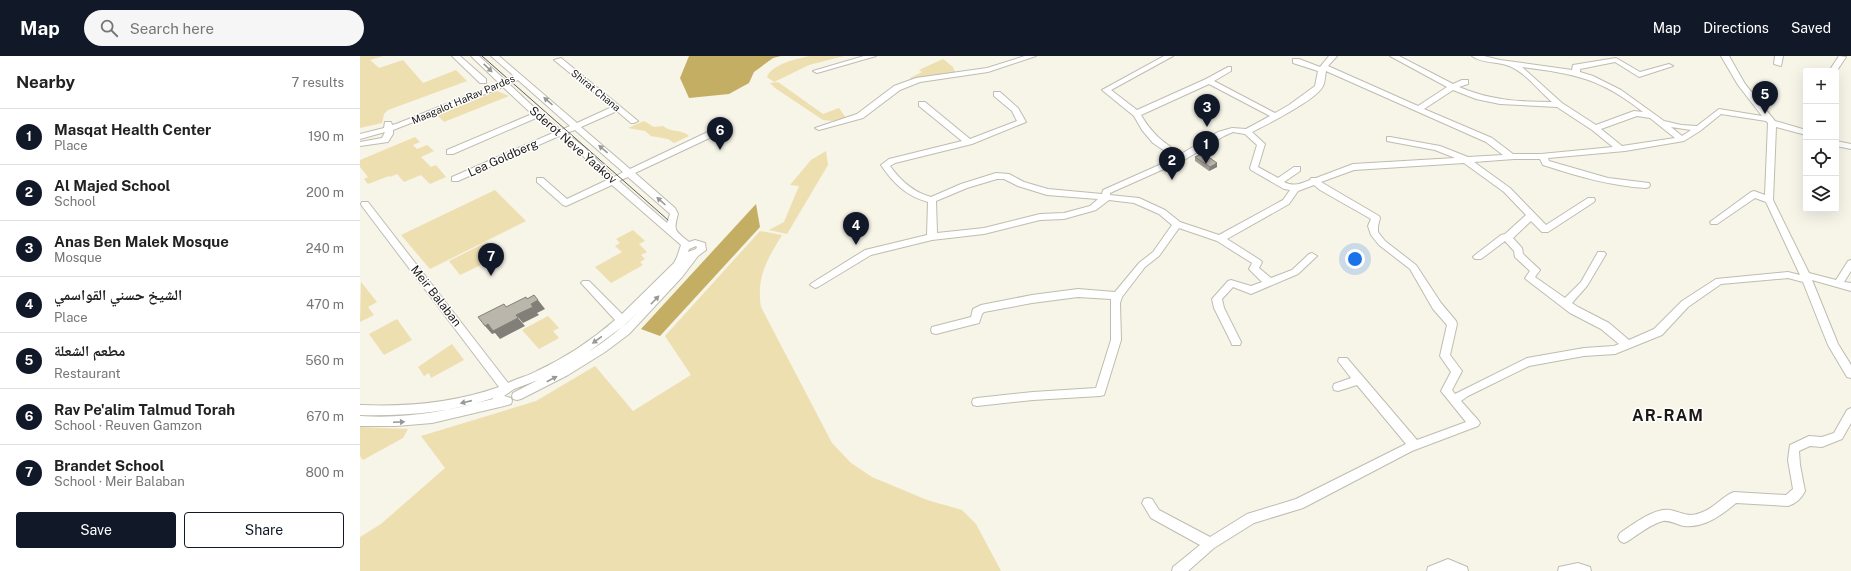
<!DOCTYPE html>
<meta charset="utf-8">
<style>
:root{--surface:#fff;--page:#f6f6f6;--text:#222;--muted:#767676;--line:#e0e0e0;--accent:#111827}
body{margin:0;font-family:"Public Sans","Noto Naskh Arabic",sans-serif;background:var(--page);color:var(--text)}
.controls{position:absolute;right:12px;top:12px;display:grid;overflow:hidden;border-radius:4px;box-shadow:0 4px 16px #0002}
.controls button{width:36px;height:36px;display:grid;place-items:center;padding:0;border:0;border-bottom:1px solid var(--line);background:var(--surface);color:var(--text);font:20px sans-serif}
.you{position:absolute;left:995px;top:203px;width:14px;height:14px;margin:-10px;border:3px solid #fff;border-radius:50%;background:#1a73e8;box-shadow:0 0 0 6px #1a73e833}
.badge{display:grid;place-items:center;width:26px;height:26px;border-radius:50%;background:var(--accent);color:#fff;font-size:13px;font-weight:700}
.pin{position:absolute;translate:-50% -33px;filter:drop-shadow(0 1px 2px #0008)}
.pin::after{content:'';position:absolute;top:21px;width:14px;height:12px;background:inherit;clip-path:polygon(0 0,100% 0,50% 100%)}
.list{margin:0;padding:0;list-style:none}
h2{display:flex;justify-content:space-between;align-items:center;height:52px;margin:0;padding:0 16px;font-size:17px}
h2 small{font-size:13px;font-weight:400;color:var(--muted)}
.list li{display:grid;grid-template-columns:26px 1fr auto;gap:12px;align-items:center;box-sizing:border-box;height:56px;padding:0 16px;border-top:1px solid var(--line)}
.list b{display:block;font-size:15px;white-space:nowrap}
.list p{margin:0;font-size:13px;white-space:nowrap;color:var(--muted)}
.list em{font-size:13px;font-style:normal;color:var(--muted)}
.actions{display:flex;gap:8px;padding:12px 16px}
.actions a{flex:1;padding:9px 0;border:1px solid var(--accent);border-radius:4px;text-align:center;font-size:14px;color:var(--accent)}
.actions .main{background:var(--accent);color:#fff}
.icon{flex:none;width:22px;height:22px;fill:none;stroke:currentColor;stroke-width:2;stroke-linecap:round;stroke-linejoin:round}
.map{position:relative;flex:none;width:1491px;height:515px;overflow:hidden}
header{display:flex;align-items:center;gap:24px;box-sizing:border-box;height:56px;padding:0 20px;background:var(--accent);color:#fff}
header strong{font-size:19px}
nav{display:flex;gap:22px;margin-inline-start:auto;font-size:14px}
.search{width:280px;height:36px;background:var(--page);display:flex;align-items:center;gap:10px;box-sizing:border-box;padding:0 14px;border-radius:22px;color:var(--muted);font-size:15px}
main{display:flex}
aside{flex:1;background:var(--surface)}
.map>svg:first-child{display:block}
</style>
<header>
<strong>Map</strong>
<div class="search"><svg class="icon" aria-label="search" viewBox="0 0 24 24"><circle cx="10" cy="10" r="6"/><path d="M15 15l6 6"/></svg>Search here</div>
<nav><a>Map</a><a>Directions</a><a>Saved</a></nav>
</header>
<main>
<aside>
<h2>Nearby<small>7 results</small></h2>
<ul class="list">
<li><span class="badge">1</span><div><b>Masqat Health Center</b><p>Place</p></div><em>190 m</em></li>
<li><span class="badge">2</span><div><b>Al Majed School</b><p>School</p></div><em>200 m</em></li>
<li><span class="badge">3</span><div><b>Anas Ben Malek Mosque</b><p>Mosque</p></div><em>240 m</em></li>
<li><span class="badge">4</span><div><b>الشيخ حسني القواسمي</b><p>Place</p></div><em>470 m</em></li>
<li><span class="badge">5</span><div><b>مطعم الشعلة</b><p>Restaurant</p></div><em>560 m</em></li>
<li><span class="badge">6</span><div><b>Rav Pe'alim Talmud Torah</b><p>School · Reuven Gamzon</p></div><em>670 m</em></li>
<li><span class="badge">7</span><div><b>Brandet School</b><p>School · Meir Balaban</p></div><em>800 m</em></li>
</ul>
<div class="actions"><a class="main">Save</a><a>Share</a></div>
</aside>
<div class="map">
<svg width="1491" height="515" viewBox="0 0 1491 515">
<rect width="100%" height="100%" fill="#f7f4e8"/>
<g fill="#eddfb0">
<polygon points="0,0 23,0 10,4 19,12 43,4 63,27 96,14 107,25 28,54 24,58 22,67 0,72"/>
<path d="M449 0H484L449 9 414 26 407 21C412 8 437 3 449 0Z"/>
<polygon points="583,3 593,11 595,16 553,24 550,22 562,16 559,14"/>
<polygon points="418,26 463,58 479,52 486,62 472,65 463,64 415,32 410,27"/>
<polygon points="137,35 149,40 84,66 77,59"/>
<path d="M284 65 294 71 303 70C312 77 321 73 329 80L314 87 308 83 291 80 285 75 268 72Z"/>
<polygon points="55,81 60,86 53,89 57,93 67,89 74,95 61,101 71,111 76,109 86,121 70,128 61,119 44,126 37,118 30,121 29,120 8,128 4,123 8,121 0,111 0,104"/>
<polygon points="466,95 468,109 427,178 409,174 424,166 439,130 430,129 451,104"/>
<polygon points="135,134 166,165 70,213 41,179"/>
<polygon points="273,174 285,185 279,188 287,196 281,199 285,203 280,206 283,209 251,227 235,211 262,196 255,190 260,187 256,183"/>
<path d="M400 175 422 179C407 204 396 221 401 251L472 387 491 407 512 421 567 444 602 454 616 468 641 515H0V481L21 468 85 412 61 380 176 345 235 310 273 355 331 319 305 280Z"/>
<polygon points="127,186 136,197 123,203 125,207 100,219 89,205"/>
<polygon points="1,226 17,246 8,251 14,259 0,266"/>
<polygon points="188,260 199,272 193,275 199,282 179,293 162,274"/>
<polygon points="37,263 52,284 24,299 9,278"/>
<polygon points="92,288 104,304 71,322 69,317 64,320 58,311"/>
<polygon points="0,371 48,373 43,382 3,404 0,400"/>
</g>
<g fill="#c4ae63">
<polygon points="329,0 421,0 413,2 394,16 389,27 369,38 329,42 320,22"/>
<polygon points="396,148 400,171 300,280 281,273"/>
</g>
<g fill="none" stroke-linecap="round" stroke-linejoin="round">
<defs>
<g id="minor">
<polygon points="92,0 100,0 126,23 126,27 120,27"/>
<path d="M111 0H119L145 24 154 20 131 0H139L217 67 252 51 194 4 201 2 278 65 274 67H271L257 55 221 71 270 113 354 73H360V77L275 117 315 152 318 158C313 176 315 174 329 186L335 184 345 187 346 194 338 200 322 221 269 278 245 296 208 319 161 343 157 344 153 343 152 340 153 337 178 324 154 333 144 340 151 342 152 345 151 348 144 350 72 367 36 370H0V360C49 363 86 355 133 343V342C90 357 45 360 0 359V349C48 351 94 347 139 331L2 150 1 148 2 146H8L148 327C158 322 168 320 177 315 205 302 232 284 255 264L223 229 221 227 223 225H229L262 258 314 207 317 201 321 189 252 129 206 150 203 149 177 126V122H183L207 143 247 124 218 95 199 80 98 125H92V121L195 76 176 62 93 98H87V94L172 58 143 31 33 74V78L28 86 0 90V86L22 82 25 76 0 83V78L24 72 25 66H31L32 69 36 68 139 27ZM158 24 210 70 201 74 180 57 149 28ZM215 74 263 116 254 121 224 91 206 77ZM268 121 308 156 310 158 307 167 259 125ZM336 190 337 191 336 193 328 196 329 193ZM277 257C262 272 246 285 228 296L266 268Z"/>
<polygon points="504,0 516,0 457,17 453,15"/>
<polygon points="665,0 676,0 628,16 560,26 540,34 503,62 459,74 455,72 497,58 534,30 556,22 627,12"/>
<path d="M804 0H813L751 34 777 54 846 23 868 11H871V15L854 25 915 57 929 49 955 30 958 15 933 7V3H939L960 11 969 0H977L968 10 1058 50 1087 31 1030 0H1039L1093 28 1102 24H1108V28L1099 31C1129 44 1159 46 1192 46 1179 35 1165 16 1149 10 1138 5 1122 8 1112 0H1124L1140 4 1212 14 1213 9 1256 2 1280 16 1309 8 1313 10 1279 21 1255 6 1220 13V16L1233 20 1261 34 1304 65 1321 69 1337 70 1359 53 1402 60 1378 29 1361 0H1369L1385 28 1415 65 1446 74V79L1416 71 1413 144 1449 217 1476 224 1488 205 1491 204V215L1484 226 1491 227V235L1452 224 1478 288 1491 309V322L1487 321 1468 289 1443 226 1428 222 1361 228 1328 251 1302 279 1255 298 1224 300 1169 310 1108 340 1101 345 1118 364 1120 367 1118 370 1052 395 943 452 894 467 854 492 828 515H812L813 511 840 489 791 462 782 447 784 443 788 442 792 443 799 454 850 481 887 458 936 443 1046 388 997 329 978 335 974 334 973 331 974 328 991 322 978 305 979 302H987L1057 384 1106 366 1081 335 1091 316 1080 300 1087 269 1073 253 1050 213 1019 189 1011 179 1008 170 1011 163 960 134 954 129 938 135 929 148 867 183 900 204 902 206 899 212 911 222 932 214 949 198 952 197 957 200 938 218 891 238 873 231 862 243 864 252 881 286 880 289H872L871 286 854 252 852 243 868 225 871 224 891 230 902 226 889 213 892 207 857 185 819 172 799 200 785 211 762 241 760 247 761 284 745 336 744 339 740 340 673 344 617 350 613 349 612 346 613 343 617 342 673 336 736 332 751 284V243L718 241 672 247 624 256 622 258 619 267 615 268 576 278 572 277 571 274 572 271 611 261 613 253 621 249 672 239 718 233 755 236 779 207 793 196 812 169 799 158 774 147 749 144 736 154 704 163 680 164 624 178 572 184 511 199 458 231 455 232 450 229 452 227 505 194 567 179 568 146C546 140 533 127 521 109L529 103 602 85 559 50V46H565L610 83 657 65 652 55 634 40V36H640L658 52 666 66 612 88 535 107 530 110C541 125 553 136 571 141L601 128 636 117 649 118 664 126 688 133 742 138 743 134 815 102 793 87 782 74 774 60 742 34ZM1162 11C1215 18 1240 22 1283 56L1274 55 1236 69 1202 47ZM966 15 1126 86 1143 99 1108 101 1080 90 1030 81H1027V85L1075 94 1095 102 993 108 956 122H951L950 124C940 128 934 131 924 126L940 115V111H934L918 122 898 111 905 88 892 76C906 69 958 43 963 30 965 26 965 20 966 15ZM849 28 910 60 886 73 872 72 858 76 821 98C803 86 792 78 781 59ZM1093 34 1116 43 1140 48 1197 51 1232 74 1253 91 1181 98H1153L1132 82 1064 53ZM1361 58 1406 65 1408 67 1405 139 1394 135 1391 136 1350 166 1351 168H1357L1395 142 1406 146 1440 219 1428 216 1356 223 1322 245 1294 273 1269 284 1249 267 1218 251 1212 247 1227 230 1246 198 1244 196H1238L1221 226 1205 242 1175 221 1180 214 1178 212 1163 198 1162 192 1153 182 1171 165 1182 176H1188L1234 146 1235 144 1234 142H1228L1186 169 1150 132 1114 106 1154 103H1180L1183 109C1217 120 1250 130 1286 132L1289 131 1290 129 1289 127 1248 122 1189 105 1188 102 1265 95 1324 85 1340 75ZM1277 60 1290 62 1315 82 1262 90 1241 73ZM1311 71 1331 74 1322 80ZM873 76 885 78 897 89 890 112 891 114 924 133 930 134 923 144 859 179 820 166 805 154 779 142 750 139V137L824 104 864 80ZM1104 107 1144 136 1166 159 1145 178 1141 179 1115 199 1113 201 1115 203H1121L1145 185 1154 195 1155 201 1170 215 1165 222 1167 224 1210 257 1241 273 1259 288 1254 290 1224 292 1167 302 1095 338 1092 334 1102 315 1090 299 1097 268 1096 265 1081 247 1056 209 1025 185 1018 176V170L1020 162 1019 160 961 126 994 114ZM637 123H644L658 130 687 139 738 143 730 150 704 157 680 158 624 172 577 177 576 145 607 132Z"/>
<polygon points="1415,0 1423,0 1421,10 1414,8"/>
<polygon points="1479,0 1486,1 1476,16 1469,15"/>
<polygon points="1476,85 1491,88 1491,93 1476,90"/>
<path d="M1491 352V367L1482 383 1462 391 1450 390 1439 395 1440 409 1445 435C1442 442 1435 448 1428 450L1376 447C1362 459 1344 472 1324 470 1317 469 1311 464 1303 465 1291 468 1279 478 1268 485L1264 487 1260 485 1258 481 1260 477C1272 469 1295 451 1310 454 1322 456 1327 462 1340 457 1354 453 1362 440 1374 436L1426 439 1433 433 1428 404 1430 389 1449 380 1462 381 1474 377 1487 354Z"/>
<polygon points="1088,503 1107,511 1108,515 1067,515 1068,511"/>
<polygon points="1218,507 1230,511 1231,515 1198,515 1199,511"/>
</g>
</defs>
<use href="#minor" stroke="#bfbcb0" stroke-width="2"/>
<use href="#minor" fill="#fff" fill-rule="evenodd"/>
<polyline stroke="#5e5c55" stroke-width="1" points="122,0 308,164"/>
</g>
<polygon fill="#a09d93" points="835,101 857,111 849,115 835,105"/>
<g fill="#827f78">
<polygon points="857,107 857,111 849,115 850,111"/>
<polygon points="178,244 185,253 177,257 179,259 163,267 156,259 171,248"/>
<polygon points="158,262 165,270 140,283 135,277 132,278 125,270 128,268"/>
</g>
<g fill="#bab6ab" stroke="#827f78">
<polygon points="843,97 857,107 850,111 835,101"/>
<polygon points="174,239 178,244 171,248 173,251 156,259 158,262 133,275 128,268 125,270 118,261 144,248 146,251 166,241 167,243"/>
</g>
<defs><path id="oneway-solid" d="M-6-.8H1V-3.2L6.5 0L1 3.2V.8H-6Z"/></defs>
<g fill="#989896">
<use href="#oneway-solid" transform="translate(128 12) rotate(43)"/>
<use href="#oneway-solid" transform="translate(188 45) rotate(-139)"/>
<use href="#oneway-solid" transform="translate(243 93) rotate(-140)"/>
<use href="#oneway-solid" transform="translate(301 145) rotate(-138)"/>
<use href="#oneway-solid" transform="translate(295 244) rotate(-46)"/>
<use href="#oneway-solid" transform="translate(237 284) rotate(144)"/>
<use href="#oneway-solid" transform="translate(192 323) rotate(-28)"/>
<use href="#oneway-solid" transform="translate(106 346) rotate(167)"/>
<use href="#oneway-solid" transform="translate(39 366) rotate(-3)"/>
</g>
<g text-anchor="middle" stroke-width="3" stroke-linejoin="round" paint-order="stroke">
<g font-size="10" fill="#1b1915" stroke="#fff">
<text transform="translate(236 34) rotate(39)" y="4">Shirat Chana</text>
<text transform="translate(103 43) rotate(-23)" y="4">Maagalot HaRav Pardes</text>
</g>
<g font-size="12" fill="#1b1915" stroke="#fff">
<text transform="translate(213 89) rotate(41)" y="4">Sderot Neve Yaakov</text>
<text transform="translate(143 102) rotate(-24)" y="4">Lea Goldberg</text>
<text transform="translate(76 240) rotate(52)" y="4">Meir Balaban</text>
</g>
<g font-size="16" font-weight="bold" letter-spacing="1" fill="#1b1915" stroke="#fff">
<text x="1308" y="365">AR-RAM</text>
</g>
</g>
</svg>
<div class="controls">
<button>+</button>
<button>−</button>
<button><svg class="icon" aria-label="locate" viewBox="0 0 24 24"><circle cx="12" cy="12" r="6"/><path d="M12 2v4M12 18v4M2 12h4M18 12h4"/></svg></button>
<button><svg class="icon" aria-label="layers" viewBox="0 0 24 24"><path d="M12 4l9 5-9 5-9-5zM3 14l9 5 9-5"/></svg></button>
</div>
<div class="you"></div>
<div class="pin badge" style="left:846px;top:108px">1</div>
<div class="pin badge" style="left:812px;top:124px">2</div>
<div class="pin badge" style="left:847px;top:71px">3</div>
<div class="pin badge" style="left:496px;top:189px">4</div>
<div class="pin badge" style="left:1405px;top:58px">5</div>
<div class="pin badge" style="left:360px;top:94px">6</div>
<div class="pin badge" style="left:131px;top:220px">7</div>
</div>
</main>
